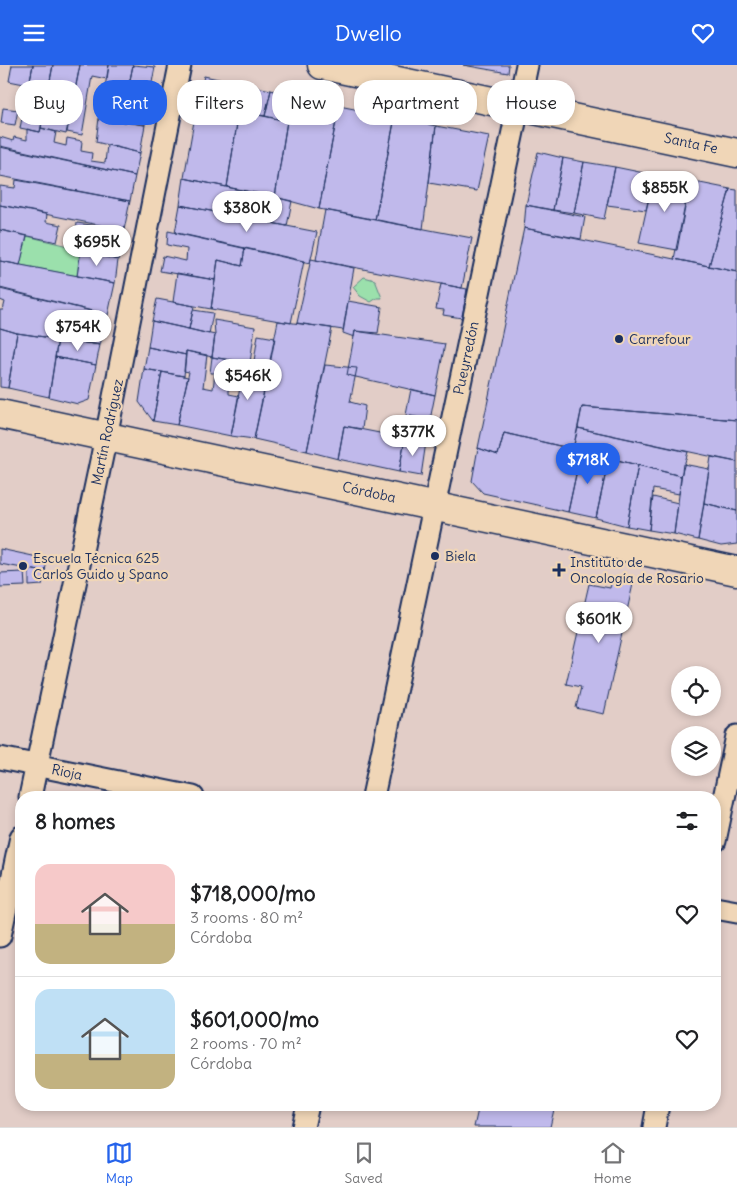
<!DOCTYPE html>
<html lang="en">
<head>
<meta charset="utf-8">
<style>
	body { margin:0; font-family:Delius,sans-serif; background:#f6f6f6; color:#202124; height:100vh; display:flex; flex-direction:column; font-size:19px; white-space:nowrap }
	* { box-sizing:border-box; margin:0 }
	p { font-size:16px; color:#757577 }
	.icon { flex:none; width:28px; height:28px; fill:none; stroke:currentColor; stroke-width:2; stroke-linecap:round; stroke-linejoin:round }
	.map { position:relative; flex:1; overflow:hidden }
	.sheet { position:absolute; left:15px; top:726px; width:706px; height:320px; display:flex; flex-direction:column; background:#fff; border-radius:20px; box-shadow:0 2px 8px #0003 }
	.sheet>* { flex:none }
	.hud { position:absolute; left:15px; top:15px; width:708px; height:45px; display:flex; gap:10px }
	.fabs { position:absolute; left:671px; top:601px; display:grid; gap:10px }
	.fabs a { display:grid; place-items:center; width:50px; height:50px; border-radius:50%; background:#fff; box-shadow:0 2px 8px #0003; font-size:25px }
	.price { position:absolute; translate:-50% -42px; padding:0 11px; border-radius:18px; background:#fff; color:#222; font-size:16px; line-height:32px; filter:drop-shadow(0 1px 2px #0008) }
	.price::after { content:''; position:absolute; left:50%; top:30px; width:15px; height:11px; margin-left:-8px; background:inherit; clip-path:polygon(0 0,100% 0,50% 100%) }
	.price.on { background:#2563eb; color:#fff }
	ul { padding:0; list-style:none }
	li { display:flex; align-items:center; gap:15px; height:125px; padding:0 20px }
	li+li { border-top:1px solid #e0e0e0 }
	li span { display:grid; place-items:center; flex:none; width:140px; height:100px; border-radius:15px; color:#555 }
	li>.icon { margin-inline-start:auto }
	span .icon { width:60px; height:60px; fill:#fffc; stroke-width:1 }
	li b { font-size:21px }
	h2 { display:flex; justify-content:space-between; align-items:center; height:60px; padding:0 20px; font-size:21px }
	.chip { padding:0 18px; border-radius:20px; background:#fff; box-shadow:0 2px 8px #0003; font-size:18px; line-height:45px }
	.chip.on { background:#2563eb; color:#fff }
	header { display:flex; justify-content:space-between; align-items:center; height:65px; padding:0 20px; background:#2563eb; color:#fff; font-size:22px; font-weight:600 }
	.tab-bar { display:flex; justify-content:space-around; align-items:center; height:70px; border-top:1px solid #e0e0e0; background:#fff; font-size:14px; color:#757577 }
	.tab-bar a { display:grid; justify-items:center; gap:2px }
	.tab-bar .on { color:#2563eb }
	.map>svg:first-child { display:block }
</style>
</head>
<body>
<header><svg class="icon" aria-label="menu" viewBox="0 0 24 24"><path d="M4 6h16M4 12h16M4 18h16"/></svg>Dwello<svg class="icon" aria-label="heart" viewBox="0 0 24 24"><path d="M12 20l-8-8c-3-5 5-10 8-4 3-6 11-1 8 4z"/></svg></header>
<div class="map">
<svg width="737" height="1062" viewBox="0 0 737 1062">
	<rect width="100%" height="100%" fill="#e2cdc7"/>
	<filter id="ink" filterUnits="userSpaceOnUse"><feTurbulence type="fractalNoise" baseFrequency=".02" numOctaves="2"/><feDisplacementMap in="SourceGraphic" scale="10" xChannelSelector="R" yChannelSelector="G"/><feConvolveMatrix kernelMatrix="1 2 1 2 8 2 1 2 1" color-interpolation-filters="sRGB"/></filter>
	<g filter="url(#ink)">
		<path fill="#d8c7d2" d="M0,484L47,494L42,520L0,522Z"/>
		<path fill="#9be0ac" stroke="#5b8885" d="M27,171L80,184L77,211L20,200Z
			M364,212L375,215L382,233H377L371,237L360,231L353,222Z"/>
		<path fill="#c0b9eb" stroke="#1b2f5e" d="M12,0H33L29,20L9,16Z
			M33,0H53L40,67L20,63Z
			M53,0H80L66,69L41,63Z
			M80,0H109L107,14L92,11L82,70L67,67Z
			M109,0H133L127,30L104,27Z
			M133,0L155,2L149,33L127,30Z
			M463,0H509L508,8Z
			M204,11L271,25L265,51L197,39Z
			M271,25L295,32L287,56L265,51Z
			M104,27L149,33L145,60L99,53Z
			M295,32L339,41L319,144L275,132L287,56Z
			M197,39L239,46L227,122L184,113Z
			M339,41L395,52L375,155L319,144Z
			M3,43L18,45L15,60L1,58Z
			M239,46L287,56L275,132L227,122Z
			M395,52L436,61L423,164L375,155Z
			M99,53L145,60L140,88L96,77Z
			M436,61L489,71L477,126L429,118Z
			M41,63L56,67L54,78L66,81L67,73L82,76L81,86L92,88L91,96L105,98L107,80L140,88L135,111L0,81V72L13,76L14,72L27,75V64L40,67Z
			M0,82L135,111L130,136L0,111Z
			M538,87L563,93L553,145L526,140Z
			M563,93L584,97L574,148L553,145Z
			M584,97L615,102L604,154L574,148Z
			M615,102L654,110L646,145L607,140Z
			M654,110L690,116L677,185L639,178Z
			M184,113L292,136L287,161L180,140Z
			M16,115L130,136L124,165L0,140V121L15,123Z
			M690,116L730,124L709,201L674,194Z
			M730,124L737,125V207L709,201Z
			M0,140L47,149L46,157L61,160L57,177L0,165Z
			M180,140L317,167L310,198L175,168Z
			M526,140L585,152L581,174L524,163Z
			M325,145L472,173L462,223L316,195Z
			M77,158L124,165L118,195L74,183Z
			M524,163L737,207V355L582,342L573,384L504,368L498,390L478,383Z
			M0,165L27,171L20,200L0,196Z
			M168,166L245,183L242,201L218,195L215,215L160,206L163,191L186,196L187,184L167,180Z
			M245,183L304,196L291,258L211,244L218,195L242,201Z
			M81,186L118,195L115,218L77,211Z
			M311,194L354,203L343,265L297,258Z
			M0,196L115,218L108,250L0,223Z
			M177,208L215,215L211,244L173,237Z
			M441,219L467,224L462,253L443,250L444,245L436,244Z
			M0,224L108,250L100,280L17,268L0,263V245H3L5,237L0,235Z
			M157,234L194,241L189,264L152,256Z
			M348,236L382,242L378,268L355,266L354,272L343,268Z
			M193,245L213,248L209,269L189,264Z
			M214,255L255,262L250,298L212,292L215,270Z
			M152,256L215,270L212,292L186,286V290L148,282Z
			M278,256L332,263L307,386L254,374Z
			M0,263L17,268L8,323L0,322Z
			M355,266L445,279L435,330L347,310Z
			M17,268L58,274L49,332L8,323Z
			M258,270L275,273L270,299L254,296Z
			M58,274L100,280L96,300L55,292Z
			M148,282L186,290L184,311L144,304Z
			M186,286L207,290L203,322L213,324L215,308H210L212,292L235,296L234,314H229V329L239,331L231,371L177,360L189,307L184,306Z
			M55,292L96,300L89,335L78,339L49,332Z
			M238,296L260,300L257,316L266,318L254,374L231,371L241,317L236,315Z
			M325,300L357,303L350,337L365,341L362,364L344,361L338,394L307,386Z
			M144,304L162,307L153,356L139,337Z
			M162,307L188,312L177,360L153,356Z
			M411,324L435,330L430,355L406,350Z
			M582,342L737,355V397L578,363Z
			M344,361L405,373L399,407L338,394Z
			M578,363L688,387L681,411L573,384Z
			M504,368L581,386L568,447L483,428L472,416L478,383L498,390Z
			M405,373L426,377L421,411L399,407Z
			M581,386L609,393L596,453L568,447Z
			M711,392L737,397V446L704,438Z
			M609,393L638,400L627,461L596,453Z
			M683,399L709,404L698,475L674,469Z
			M638,400L681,411L679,429L653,424L649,465L627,461Z
			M653,432L678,438L674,469L649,465Z
			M704,438L737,446V479L721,481L698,475Z
			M0,484L47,494L45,507L0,499Z
			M29,504L45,507L42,520L29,521Z
			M24,507L25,521L0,522V508Z
			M612,514L633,519L604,649L576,643L581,622L566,619L589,519L610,523Z
			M479,1040H555L550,1062H474Z"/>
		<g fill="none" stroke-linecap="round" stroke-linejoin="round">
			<defs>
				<path id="minor" d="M0,693L193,732
					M30,732L106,372L180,0
					M373,732L527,0
					M715,776L737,671
					M715,843L737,847
					M0,871L21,772
					M303,1062L308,1040
					M654,1062L658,1040"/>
				<path id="secondary" d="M322,0L737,88
					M0,349L737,506"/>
			</defs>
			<use href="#minor" stroke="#1b2f5e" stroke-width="25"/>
			<use href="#secondary" stroke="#1b2f5e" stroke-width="31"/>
			<use href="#minor" stroke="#f0d6b7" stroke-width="21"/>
			<use href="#secondary" stroke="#f0d6b7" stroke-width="28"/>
		</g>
	</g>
	<g fill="#1b2f5e" stroke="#f0d6b7" stroke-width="2">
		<circle cx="619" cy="274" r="5"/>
		<circle cx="435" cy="491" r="5"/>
		<circle cx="23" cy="501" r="5"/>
		<path d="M556.5 497.5h5v5h5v5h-5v5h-5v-5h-5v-5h5z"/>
	</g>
	<g text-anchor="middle" stroke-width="4.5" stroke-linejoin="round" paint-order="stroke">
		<g font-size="14" fill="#1b2f5e" stroke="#f0d6b7">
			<text transform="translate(691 78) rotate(12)" y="5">Santa Fe</text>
			<text transform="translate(466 293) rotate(-78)" y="5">Pueyrredón</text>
			<text transform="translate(107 367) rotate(-78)" y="5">Martín Rodríguez</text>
			<text transform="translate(369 427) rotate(12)" y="5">Córdoba</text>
			<text transform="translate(67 707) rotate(12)" y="5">Rioja</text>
		</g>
		<g font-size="14" fill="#1b2f5e" stroke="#f0d6b7" text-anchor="start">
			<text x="629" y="279">Carrefour</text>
			<text x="445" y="496">Biela</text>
			<text x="33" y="498">Escuela Técnica 625<tspan x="33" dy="16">Carlos Guido y Spano</tspan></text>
			<text x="570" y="502">Instituto de<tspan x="570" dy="16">Oncología de Rosario</tspan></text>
		</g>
	</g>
</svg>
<div class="fabs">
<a><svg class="icon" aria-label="locate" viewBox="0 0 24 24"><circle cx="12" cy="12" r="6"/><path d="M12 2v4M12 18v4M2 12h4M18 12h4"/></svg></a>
<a><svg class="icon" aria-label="layers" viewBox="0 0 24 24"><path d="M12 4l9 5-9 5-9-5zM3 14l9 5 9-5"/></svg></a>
</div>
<b class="price" style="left:665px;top:148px">$855K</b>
<b class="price" style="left:247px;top:168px">$380K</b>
<b class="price" style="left:97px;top:202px">$695K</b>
<b class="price" style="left:78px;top:287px">$754K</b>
<b class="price" style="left:248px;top:336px">$546K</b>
<b class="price" style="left:413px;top:392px">$377K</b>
<b class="price on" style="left:588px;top:420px">$718K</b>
<b class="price" style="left:599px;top:579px">$601K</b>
<div class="hud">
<a class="chip">Buy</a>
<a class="chip on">Rent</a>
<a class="chip">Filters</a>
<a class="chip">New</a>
<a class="chip">Apartment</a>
<a class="chip">House</a>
</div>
<section class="sheet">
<h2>8 homes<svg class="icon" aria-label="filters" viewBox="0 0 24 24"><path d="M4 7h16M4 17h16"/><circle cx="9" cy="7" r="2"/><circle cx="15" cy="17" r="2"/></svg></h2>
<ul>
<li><span style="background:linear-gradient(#f6c9c9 60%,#c2b280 0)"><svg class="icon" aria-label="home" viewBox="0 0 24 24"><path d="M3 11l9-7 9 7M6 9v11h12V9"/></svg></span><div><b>$718,000/mo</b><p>3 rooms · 80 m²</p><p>Córdoba</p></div><svg class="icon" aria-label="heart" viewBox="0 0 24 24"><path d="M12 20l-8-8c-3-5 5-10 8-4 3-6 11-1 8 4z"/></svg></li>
<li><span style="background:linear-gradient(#bfe0f5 65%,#c2b280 0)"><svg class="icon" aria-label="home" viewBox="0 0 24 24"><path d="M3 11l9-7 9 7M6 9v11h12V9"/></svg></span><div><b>$601,000/mo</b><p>2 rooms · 70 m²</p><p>Córdoba</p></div><svg class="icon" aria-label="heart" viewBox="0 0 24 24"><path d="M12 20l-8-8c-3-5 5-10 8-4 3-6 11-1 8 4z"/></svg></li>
</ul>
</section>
</div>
<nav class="tab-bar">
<a class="on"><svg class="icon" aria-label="map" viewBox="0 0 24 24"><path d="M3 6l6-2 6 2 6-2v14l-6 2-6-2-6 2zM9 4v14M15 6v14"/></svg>Map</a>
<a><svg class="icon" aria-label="saved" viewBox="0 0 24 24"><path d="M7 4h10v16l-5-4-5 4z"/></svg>Saved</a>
<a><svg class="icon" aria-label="home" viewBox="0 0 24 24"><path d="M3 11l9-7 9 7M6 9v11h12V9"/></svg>Home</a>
</nav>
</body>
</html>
